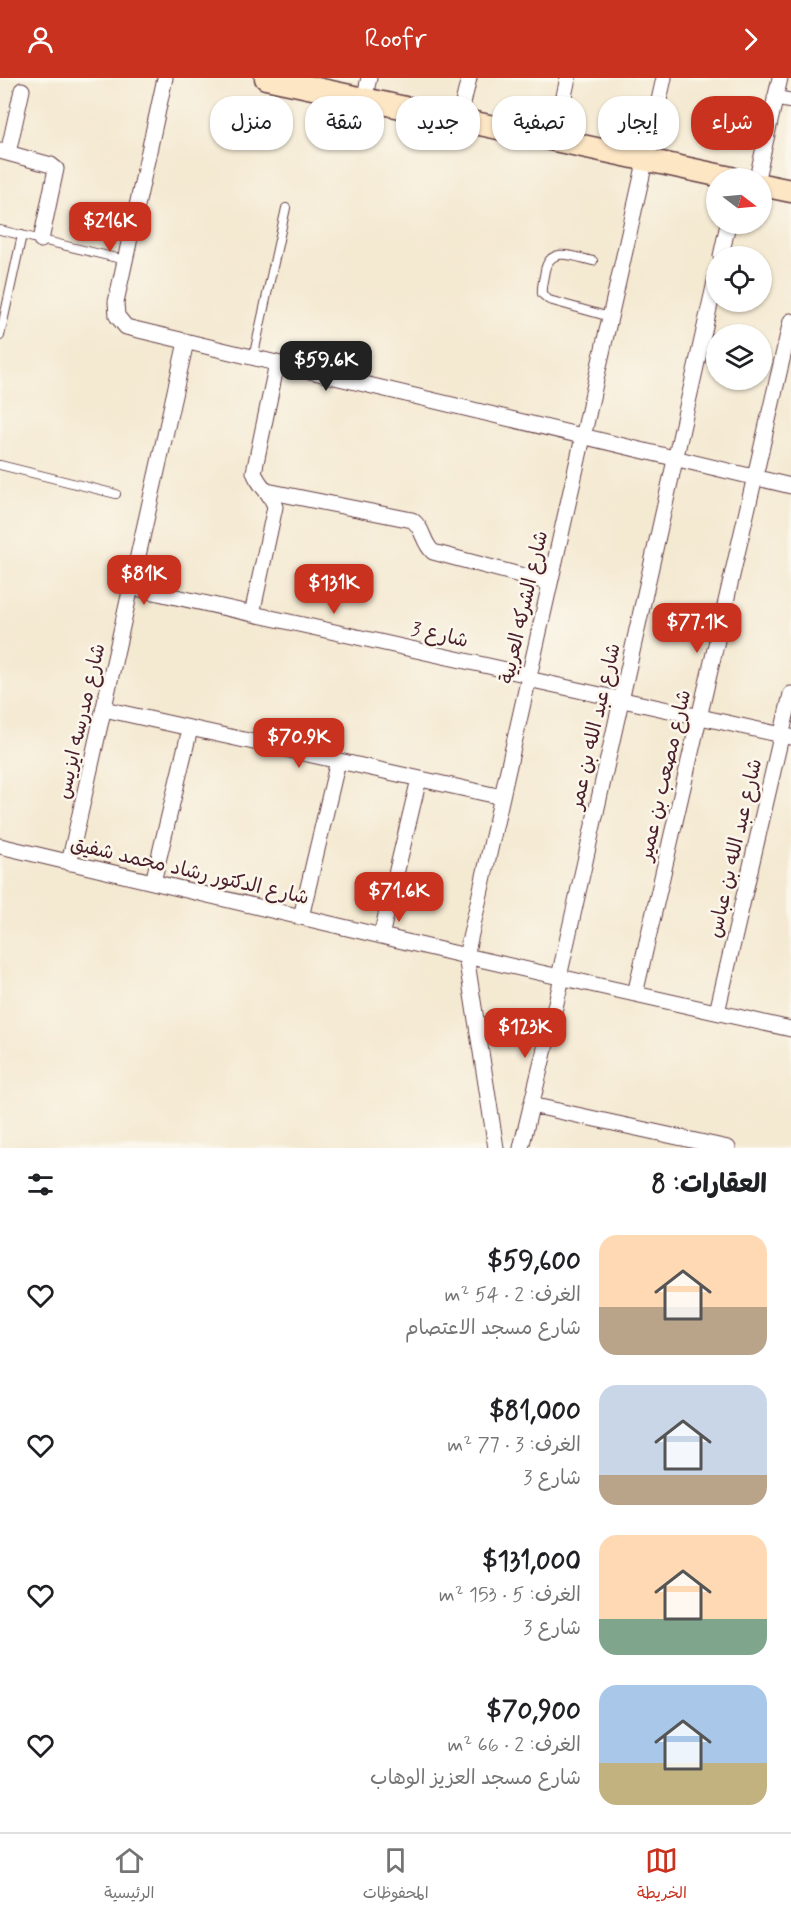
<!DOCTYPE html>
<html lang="ar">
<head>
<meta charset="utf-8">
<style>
	body { margin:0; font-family:Mynerve,"Playpen Sans Arabic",sans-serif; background:#f6f6f6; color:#202124; direction:rtl; height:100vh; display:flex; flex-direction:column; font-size:22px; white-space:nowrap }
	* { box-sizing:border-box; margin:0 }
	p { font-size:20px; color:#757577 }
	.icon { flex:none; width:33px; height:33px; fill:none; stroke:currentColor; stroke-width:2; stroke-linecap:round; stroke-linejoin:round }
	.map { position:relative; height:1070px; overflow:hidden; direction:ltr }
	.panel { display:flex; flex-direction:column; background:#fff; flex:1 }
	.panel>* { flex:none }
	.banner { position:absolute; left:18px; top:18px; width:756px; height:54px; direction:rtl; display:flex; gap:12px }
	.needle { width:39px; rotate:106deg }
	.fabs { position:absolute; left:706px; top:90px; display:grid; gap:12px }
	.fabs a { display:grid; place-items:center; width:66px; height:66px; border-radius:50%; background:#fff; box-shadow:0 2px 4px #0004; font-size:30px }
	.price { position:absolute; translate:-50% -51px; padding:0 14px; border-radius:12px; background:#c8321e; color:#fff; font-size:20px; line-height:39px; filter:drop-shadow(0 2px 3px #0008) }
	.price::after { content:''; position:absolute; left:50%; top:36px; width:18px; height:14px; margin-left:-9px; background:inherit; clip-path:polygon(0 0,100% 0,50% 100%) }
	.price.current { background:#222; color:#fff }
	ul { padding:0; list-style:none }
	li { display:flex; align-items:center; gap:18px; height:150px; padding:0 24px }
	li span { display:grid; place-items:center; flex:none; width:168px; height:120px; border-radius:18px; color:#555 }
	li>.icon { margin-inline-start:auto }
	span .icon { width:72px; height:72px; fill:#fffc; stroke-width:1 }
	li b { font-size:26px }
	h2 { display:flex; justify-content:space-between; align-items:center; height:72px; padding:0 24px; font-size:26px }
	.pill { padding:0 21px; border-radius:24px; background:#fff; box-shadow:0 2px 4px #0004; font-size:21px; line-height:54px }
	.pill.current { background:#c8321e; color:#fff }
	header { display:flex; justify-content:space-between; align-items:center; height:78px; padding:0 24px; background:#c8321e; color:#fff; font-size:27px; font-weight:600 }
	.tab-bar { display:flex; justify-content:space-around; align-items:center; height:84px; border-top:2px solid #e0e0e0; background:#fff; font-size:16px; color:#757577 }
	.tab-bar a { display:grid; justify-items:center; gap:3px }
	.tab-bar .current { color:#c8321e }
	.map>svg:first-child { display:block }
</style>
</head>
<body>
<header><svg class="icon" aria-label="forward" viewBox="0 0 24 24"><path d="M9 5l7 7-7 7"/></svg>Roofr<svg class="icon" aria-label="person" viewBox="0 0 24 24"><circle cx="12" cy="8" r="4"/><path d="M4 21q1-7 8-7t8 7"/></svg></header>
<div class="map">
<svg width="791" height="1070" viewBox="0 0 791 1070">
	<rect width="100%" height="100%" fill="#fbf7ec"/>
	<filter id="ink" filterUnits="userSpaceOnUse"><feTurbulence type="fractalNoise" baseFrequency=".0167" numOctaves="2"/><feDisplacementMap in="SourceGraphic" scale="12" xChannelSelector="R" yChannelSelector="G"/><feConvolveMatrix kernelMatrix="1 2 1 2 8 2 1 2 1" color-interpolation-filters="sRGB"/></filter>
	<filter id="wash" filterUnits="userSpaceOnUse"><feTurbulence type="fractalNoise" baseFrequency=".008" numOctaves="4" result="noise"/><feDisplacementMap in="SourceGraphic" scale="24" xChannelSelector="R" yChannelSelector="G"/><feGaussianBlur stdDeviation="1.35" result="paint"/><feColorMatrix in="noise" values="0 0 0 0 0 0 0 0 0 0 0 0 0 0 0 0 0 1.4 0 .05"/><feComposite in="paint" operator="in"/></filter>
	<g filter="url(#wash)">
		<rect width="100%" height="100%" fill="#f4e9d1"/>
	</g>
	<g filter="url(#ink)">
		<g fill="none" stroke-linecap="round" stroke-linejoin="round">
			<defs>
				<path id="lane" d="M0,152L125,182
					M593,183C575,179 551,167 545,192C544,200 541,208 542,216L549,222L610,239
					M0,258L22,157
					M253,280L286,130
					M0,387L116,416"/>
				<path id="street" d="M165,0L116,224L117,238L126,249L791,408
					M775,20L791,23
					M364,22L369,0
					M459,42L469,0
					M554,63L568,0
					M0,73L51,87L56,91L41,162
					M8,75L22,12
					M757,100L780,0
					M721,178L728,146
					M267,413L412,442C424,450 422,464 433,474L550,505
					M131,509L529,597
					M252,536L275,429C271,414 259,409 254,394L277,285
					M528,601L791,659
					M104,631L502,719
					M0,768L466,878L791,951
					M69,785L186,264
					M153,804L190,651
					M301,839L338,683
					M381,858L419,701
					M559,899L717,195
					M635,916L791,243
					M717,934L791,616
					M531,1027L728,1070
					M496,1070L466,878L664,0
					M521,1070L562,900"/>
				<path id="secondary" d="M266,0L731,100
					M762,107L791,113"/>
			</defs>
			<use href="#lane" stroke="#643d44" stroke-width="10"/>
			<use href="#street" stroke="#643d44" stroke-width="17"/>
			<use href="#secondary" stroke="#643d44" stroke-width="25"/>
			<use href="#lane" stroke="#fff" stroke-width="8"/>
			<use href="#street" stroke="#fff" stroke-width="15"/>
			<use href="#secondary" stroke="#fce6c4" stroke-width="22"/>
		</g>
	</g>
	<g text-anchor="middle" stroke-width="5" stroke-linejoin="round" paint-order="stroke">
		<g font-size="20" fill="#4a1f2b" stroke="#fbf7ec">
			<text transform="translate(523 529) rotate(-77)" y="7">شارع الشركه العربية</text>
			<text transform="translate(440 556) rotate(13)" y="7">شارع 3</text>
			<text transform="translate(80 643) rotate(-77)" y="7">شارع مدرسه ايزيس</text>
			<text transform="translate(594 648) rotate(-77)" y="7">شارع عبد الله بن عمر</text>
			<text transform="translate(664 697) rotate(-77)" y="7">شارع مصعب بن عمير</text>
			<text transform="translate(734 770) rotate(-77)" y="7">شارع عبد الله بن عباس</text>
			<text transform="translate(190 792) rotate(13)" y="7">شارع الدكتور رشاد محمد شفيق</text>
		</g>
	</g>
</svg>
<div class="fabs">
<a><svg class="needle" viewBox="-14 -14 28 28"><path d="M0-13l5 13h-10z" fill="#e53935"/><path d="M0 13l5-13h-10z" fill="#757577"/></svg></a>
<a><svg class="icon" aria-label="locate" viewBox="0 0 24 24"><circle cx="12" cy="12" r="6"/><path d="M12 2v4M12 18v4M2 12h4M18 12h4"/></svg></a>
<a><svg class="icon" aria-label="layers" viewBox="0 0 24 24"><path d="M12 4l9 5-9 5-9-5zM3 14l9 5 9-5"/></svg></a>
</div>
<b class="price" style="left:110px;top:175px">$216K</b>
<b class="price current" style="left:326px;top:314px">$59.6K</b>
<b class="price" style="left:144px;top:528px">$81K</b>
<b class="price" style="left:334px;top:537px">$131K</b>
<b class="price" style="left:697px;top:576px">$77.1K</b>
<b class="price" style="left:299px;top:691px">$70.9K</b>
<b class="price" style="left:399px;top:845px">$71.6K</b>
<b class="price" style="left:525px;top:981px">$123K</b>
<div class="banner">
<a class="pill current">شراء</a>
<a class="pill">إيجار</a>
<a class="pill">تصفية</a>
<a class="pill">جديد</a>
<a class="pill">شقة</a>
<a class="pill">منزل</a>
</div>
</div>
<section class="panel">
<h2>العقارات: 8<svg class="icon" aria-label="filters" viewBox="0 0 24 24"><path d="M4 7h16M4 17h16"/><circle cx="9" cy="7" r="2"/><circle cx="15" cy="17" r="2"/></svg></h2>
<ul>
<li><span style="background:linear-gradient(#ffd9b3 60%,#b9a48a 0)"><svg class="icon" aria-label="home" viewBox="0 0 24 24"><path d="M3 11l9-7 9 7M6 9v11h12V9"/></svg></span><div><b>$59,600</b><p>الغرف: 2 · 54 m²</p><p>شارع مسجد الاعتصام</p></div><svg class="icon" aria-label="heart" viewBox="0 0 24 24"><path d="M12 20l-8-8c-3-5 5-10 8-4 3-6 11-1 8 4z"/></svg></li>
<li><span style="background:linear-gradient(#c9d6e8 75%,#b9a48a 0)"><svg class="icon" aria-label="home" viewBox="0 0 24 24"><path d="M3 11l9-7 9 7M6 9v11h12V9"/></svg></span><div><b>$81,000</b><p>الغرف: 3 · 77 m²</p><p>شارع 3</p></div><svg class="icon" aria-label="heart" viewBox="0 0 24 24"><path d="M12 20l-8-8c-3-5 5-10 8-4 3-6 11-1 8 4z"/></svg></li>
<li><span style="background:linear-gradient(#ffd9b3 70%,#7fa58c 0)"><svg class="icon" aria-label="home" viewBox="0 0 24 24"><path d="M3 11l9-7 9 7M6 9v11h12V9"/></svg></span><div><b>$131,000</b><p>الغرف: 5 · 153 m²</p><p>شارع 3</p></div><svg class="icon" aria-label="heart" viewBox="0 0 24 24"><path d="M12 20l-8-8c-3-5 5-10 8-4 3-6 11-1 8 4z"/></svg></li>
<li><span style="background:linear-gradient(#a9c7e8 65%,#c2b280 0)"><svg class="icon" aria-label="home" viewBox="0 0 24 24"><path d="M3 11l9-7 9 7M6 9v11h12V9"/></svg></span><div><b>$70,900</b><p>الغرف: 2 · 66 m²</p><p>شارع مسجد العزيز الوهاب</p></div><svg class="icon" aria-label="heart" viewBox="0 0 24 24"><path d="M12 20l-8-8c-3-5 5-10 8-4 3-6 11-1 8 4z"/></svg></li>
</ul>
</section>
<nav class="tab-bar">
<a class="current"><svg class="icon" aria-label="map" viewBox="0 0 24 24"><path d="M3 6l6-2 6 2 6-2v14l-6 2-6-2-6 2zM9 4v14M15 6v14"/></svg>الخريطة</a>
<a><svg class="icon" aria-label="saved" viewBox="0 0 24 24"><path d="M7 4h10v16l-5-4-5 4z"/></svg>المحفوظات</a>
<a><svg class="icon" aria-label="home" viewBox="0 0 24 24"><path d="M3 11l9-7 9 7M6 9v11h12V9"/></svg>الرئيسية</a>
</nav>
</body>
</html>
